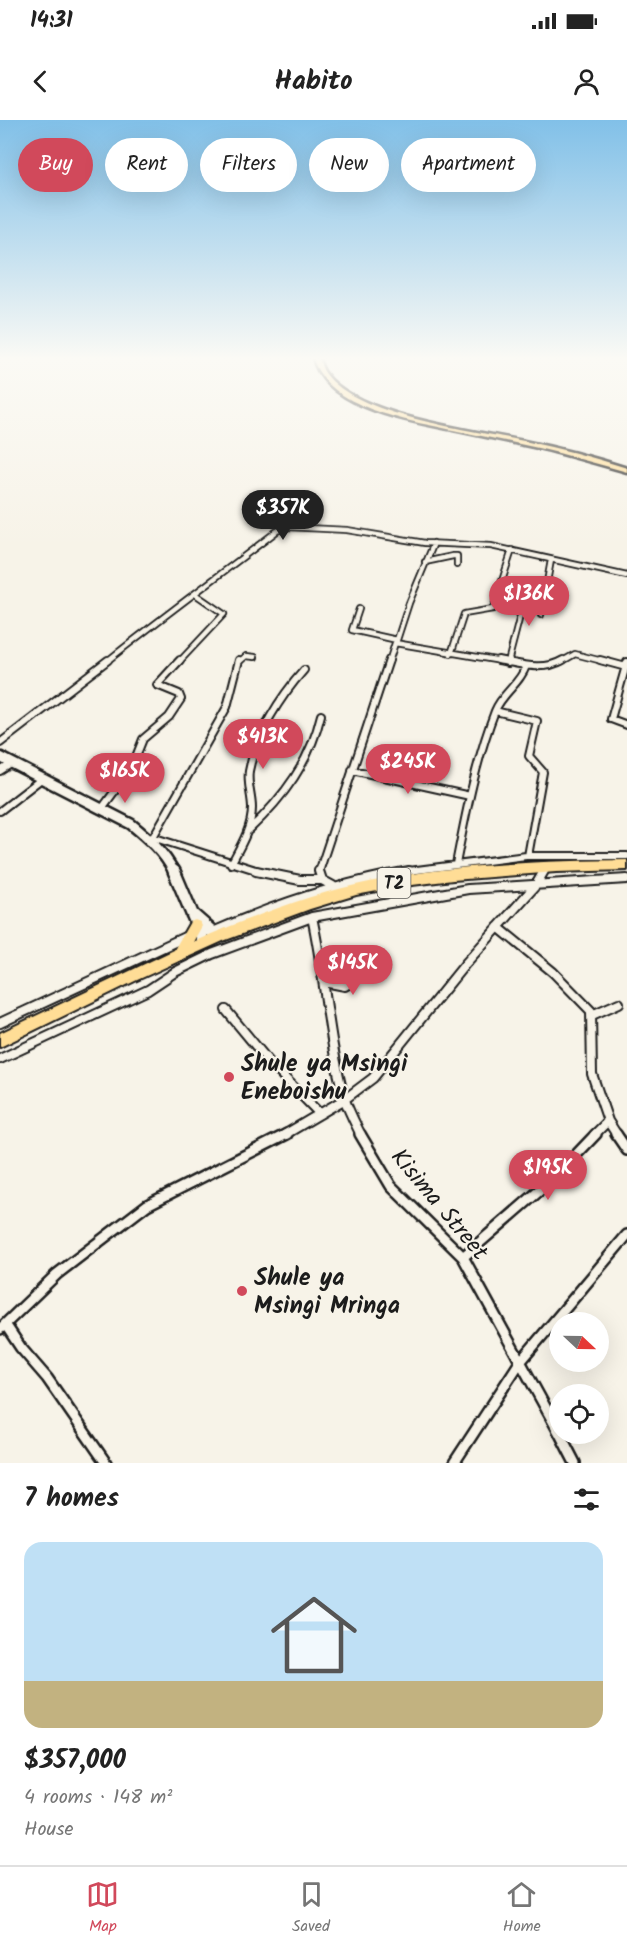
<!DOCTYPE html>
<html lang="en">
<head>
<meta charset="utf-8">
<style>
	body { margin:0; font-family:Kalam,sans-serif; background:#f6f6f6; color:#222; height:100vh; display:flex; flex-direction:column; font-size:22px; white-space:nowrap }
	* { box-sizing:border-box; margin:0 }
	p { font-size:20px; color:#767676 }
	.icon { flex:none; width:33px; height:33px; fill:none; stroke:currentColor; stroke-width:2; stroke-linecap:round; stroke-linejoin:round }
	.map { position:relative; height:1343px; overflow:hidden }
	.sheet { display:flex; flex-direction:column; background:#fff; flex:1 }
	.sheet>* { flex:none }
	.banner { position:absolute; left:18px; top:18px; width:591px; height:54px; display:flex; gap:12px }
	.needle { width:39px; rotate:112deg }
	.controls { position:absolute; left:549px; top:1192px; display:grid; gap:12px }
	.controls a { display:grid; place-items:center; width:60px; height:60px; border-radius:50%; background:#fff; box-shadow:0 6px 24px #0002; font-size:30px }
	.price { position:absolute; translate:-50% -51px; padding:0 14px; border-radius:21px; background:#d1495b; color:#fff; font-size:20px; line-height:39px; filter:drop-shadow(0 2px 3px #0008) }
	.price::after { content:''; position:absolute; left:50%; top:36px; width:18px; height:14px; margin-left:-9px; background:inherit; clip-path:polygon(0 0,100% 0,50% 100%) }
	.price.current { background:#222; color:#fff }
	ul { padding:0; list-style:none }
	li { display:grid; align-content:center; gap:12px; height:318px; padding:0 24px }
	li+li { border-top:2px solid #e0e0e0 }
	li span { display:grid; place-items:center; height:186px; border-radius:18px; color:#555 }
	li>.icon { margin-inline-start:auto }
	span .icon { width:108px; height:108px; fill:#fffc; stroke-width:1 }
	li b { font-size:26px }
	h2 { display:flex; justify-content:space-between; align-items:center; height:72px; padding:0 24px; font-size:26px }
	.tag { padding:0 21px; border-radius:27px; background:#fff; box-shadow:0 6px 24px #0002; font-size:21px; line-height:54px }
	.tag.current { background:#d1495b; color:#fff }
	.status { display:flex; justify-content:space-between; align-items:center; height:42px; padding:0 30px; background:#fff; direction:ltr }
	.status svg { height:16px; fill:currentColor }
	header { display:flex; justify-content:space-between; align-items:center; height:78px; padding:0 24px; background:#fff; font-size:27px; font-weight:800 }
	.dock { display:flex; justify-content:space-around; align-items:center; height:84px; border-top:2px solid #e0e0e0; background:#fff; font-size:16px; color:#767676 }
	.dock a { display:grid; justify-items:center; gap:3px }
	.dock .current { color:#d1495b }
	.map>svg:first-child { display:block }
</style>
</head>
<body>
<div class="status"><b>14:31</b><svg viewBox="0 0 49 12"><path d="M0 12V9h3v3zM5 12V6h3v6zM10 12V3h3v9zM15 12V0h3v12zM26 1h20v11H26zM47 4h2v5h-2z"/></svg></div>
<header><svg class="icon" aria-label="back" viewBox="0 0 24 24"><path d="M15 5l-7 7 7 7"/></svg>Habito<svg class="icon" aria-label="person" viewBox="0 0 24 24"><circle cx="12" cy="8" r="4"/><path d="M4 21q1-7 8-7t8 7"/></svg></header>
<div class="map">
<svg width="627" height="1343" viewBox="0 0 627 1343">
	<rect width="100%" height="100%" fill="#f7f3e8"/>
	<filter id="ink" filterUnits="userSpaceOnUse"><feTurbulence type="fractalNoise" baseFrequency=".0167" numOctaves="2"/><feDisplacementMap in="SourceGraphic" scale="12" xChannelSelector="R" yChannelSelector="G"/><feConvolveMatrix kernelMatrix="1 2 1 2 8 2 1 2 1" color-interpolation-filters="sRGB"/></filter>
	<g filter="url(#ink)">
		<g fill="none" stroke-linecap="round" stroke-linejoin="round">
			<defs>
				<path id="street-far3" d="M425,442L453,436H457V445
					M359,489L352,510L397,520
					M541,495L551,440
					M396,523L409,483L434,423
					M451,534L464,494L493,489L512,430
					M106,542C162,497 220,455 277,411L287,407L347,410L425,423L491,426L627,456
					M179,542L224,494L195,474
					M239,542L246,536L255,537
					M389,542L395,523L507,542
					M508,542L528,465
					M561,542L575,534L606,542"/>
				<path id="street-far2" d="M498,540C520,544 543,552 563,540
					M600,540L626,547
					M627,542L611,599L627,605
					M508,543L509,540
					M495,591L537,601L529,636L543,652L528,736
					M0,623L108,540
					M352,650L470,676
					M0,651L11,644
					M103,687L131,649L143,619L169,597L181,579L179,574L157,565L180,540
					M0,691L40,660
					M249,710C284,677 310,642 321,595
					M152,717L262,752
					M153,717L227,587L239,540
					M231,744C240,727 252,708 252,688C252,676 247,664 249,651C256,615 280,577 304,550
					M456,744C466,693 476,640 495,591C502,573 520,564 526,546
					M319,752L389,540
					M401,752L526,736H627
					M543,752L546,748"/>
				<path id="street-far1" d="M256,751L300,760H322
					M319,751L322,760L333,766
					M312,797C325,856 328,918 344,977C348,990 355,1003 361,1015
					M498,807L553,852L591,891L592,954L608,1001L617,1015
					M213,812C276,784 341,763 409,751
					M325,862L345,866L373,847
					M226,890L270,943L320,994
					M592,895L619,883
					M0,903L185,817
					M0,939L148,870L175,852L212,834L312,797L468,769L627,759
					M284,1015L345,979L373,958L466,843L536,765L544,751
					M594,1015L608,1001"/>
				<path id="street" d="M360,1014L391,1066L463,1137L560,1314
					M616,1014L627,1030
					M463,1137L554,1058L596,1014
					M5,1204L21,1228L47,1258L106,1343
					M0,1209L57,1154L147,1085L287,1014
					M560,1314L575,1343
					M454,1343L520,1242L627,1115"/>
				<path id="secondary-far1" d="M0,637L131,704C148,718 164,732 174,752"/>
				<path id="secondary" d="M174,751L204,822
					M192,794L217,816"/>
				<path id="primary" d="M313,238H319C321,244 322,249 326,254C358,297 474,310 524,321C559,328 593,337 627,348V352C597,344 568,335 538,328C510,322 482,316 453,310C410,301 326,288 313,238Z"/>
				<path id="highway" d="M627,740V750L556,752L453,760L404,766L356,775L310,789L223,821L135,861L0,927V913L174,830L190,802L195,800L200,802L202,806L193,822C251,797 312,773 374,761C453,744 546,741 627,740Z"/>
			</defs>
			<use href="#street-far3" stroke="#1c1c1c" stroke-width="8"/>
			<use href="#street-far2" stroke="#1c1c1c" stroke-width="10"/>
			<use href="#street-far1" stroke="#1c1c1c" stroke-width="12"/>
			<use href="#street" stroke="#1c1c1c" stroke-width="14"/>
			<use href="#secondary-far1" stroke="#1c1c1c" stroke-width="14"/>
			<use href="#secondary" stroke="#1c1c1c" stroke-width="16"/>
			<use href="#primary" stroke="#1c1c1c" stroke-width="5"/>
			<use href="#highway" stroke="#1c1c1c" stroke-width="4"/>
			<use href="#street-far3" stroke="#f7f3e8" stroke-width="4.5"/>
			<use href="#street-far2" stroke="#f7f3e8" stroke-width="6"/>
			<use href="#street-far1" stroke="#f7f3e8" stroke-width="8"/>
			<use href="#street" stroke="#f7f3e8" stroke-width="9"/>
			<use href="#secondary-far1" stroke="#f7f3e8" stroke-width="9"/>
			<use href="#secondary" stroke="#f7f3e8" stroke-width="11"/>
			<use href="#primary" fill="#ffdd96" fill-rule="evenodd"/>
			<use href="#highway" fill="#ffdd96" fill-rule="evenodd"/>
		</g>
	</g>
	<linearGradient id="sky" x2="0" y2="1"><stop stop-color="#81c0e8"/><stop offset="0.56" stop-color="#fbfaf5"/><stop offset="1" stop-color="#fbfaf5" stop-opacity="0"/></linearGradient>
	<rect width="627" height="426" fill="url(#sky)"/>
	<g fill="#d1495b" stroke="#f7f3e8" stroke-width="2">
		<circle cx="229" cy="957" r="6"/>
		<circle cx="242" cy="1171" r="6"/>
	</g>
	<g text-anchor="middle" stroke-width="4.5" stroke-linejoin="round" paint-order="stroke">
		<rect fill="#f7f3e8" stroke="#5e5c59" stroke-width="1.5" x="377.5" y="748" width="33" height="30" rx="4.5"/>
		<g font-size="18" font-weight="bold" fill="#1c1c1c">
			<text x="394" y="769">T2</text>
		</g>
		<g font-size="24" font-weight="bold" fill="#1c1c1c" stroke="#f7f3e8" text-anchor="start">
			<text x="241" y="951">Shule ya Msingi<tspan x="241" dy="28">Eneboishu</tspan></text>
			<text x="254" y="1165">Shule ya<tspan x="254" dy="28">Msingi Mringa</tspan></text>
		</g>
		<g font-size="24" fill="#1c1c1c" stroke="#f7f3e8">
			<text transform="translate(440 1084) rotate(50)" y="8">Kisima Street</text>
		</g>
	</g>
</svg>
<div class="controls">
<a><svg class="needle" viewBox="-14 -14 28 28"><path d="M0-13l5 13h-10z" fill="#e53935"/><path d="M0 13l5-13h-10z" fill="#767676"/></svg></a>
<a><svg class="icon" aria-label="locate" viewBox="0 0 24 24"><circle cx="12" cy="12" r="6"/><path d="M12 2v4M12 18v4M2 12h4M18 12h4"/></svg></a>
</div>
<b class="price current" style="left:283px;top:421px">$357K</b>
<b class="price" style="left:529px;top:507px">$136K</b>
<b class="price" style="left:263px;top:650px">$413K</b>
<b class="price" style="left:408px;top:675px">$245K</b>
<b class="price" style="left:125px;top:684px">$165K</b>
<b class="price" style="left:353px;top:876px">$145K</b>
<b class="price" style="left:548px;top:1081px">$195K</b>
<div class="banner">
<a class="tag current">Buy</a>
<a class="tag">Rent</a>
<a class="tag">Filters</a>
<a class="tag">New</a>
<a class="tag">Apartment</a>
</div>
</div>
<section class="sheet">
<h2>7 homes<svg class="icon" aria-label="filters" viewBox="0 0 24 24"><path d="M4 7h16M4 17h16"/><circle cx="9" cy="7" r="2"/><circle cx="15" cy="17" r="2"/></svg></h2>
<ul>
<li><span style="background:linear-gradient(#bfe0f5 75%,#c2b280 0)"><svg class="icon" aria-label="home" viewBox="0 0 24 24"><path d="M3 11l9-7 9 7M6 9v11h12V9"/></svg></span><div><b>$357,000</b><p>4 rooms · 148 m²</p><p>House</p></div></li>
</ul>
</section>
<nav class="dock">
<a class="current"><svg class="icon" aria-label="map" viewBox="0 0 24 24"><path d="M3 6l6-2 6 2 6-2v14l-6 2-6-2-6 2zM9 4v14M15 6v14"/></svg>Map</a>
<a><svg class="icon" aria-label="saved" viewBox="0 0 24 24"><path d="M7 4h10v16l-5-4-5 4z"/></svg>Saved</a>
<a><svg class="icon" aria-label="home" viewBox="0 0 24 24"><path d="M3 11l9-7 9 7M6 9v11h12V9"/></svg>Home</a>
</nav>
</body>
</html>
